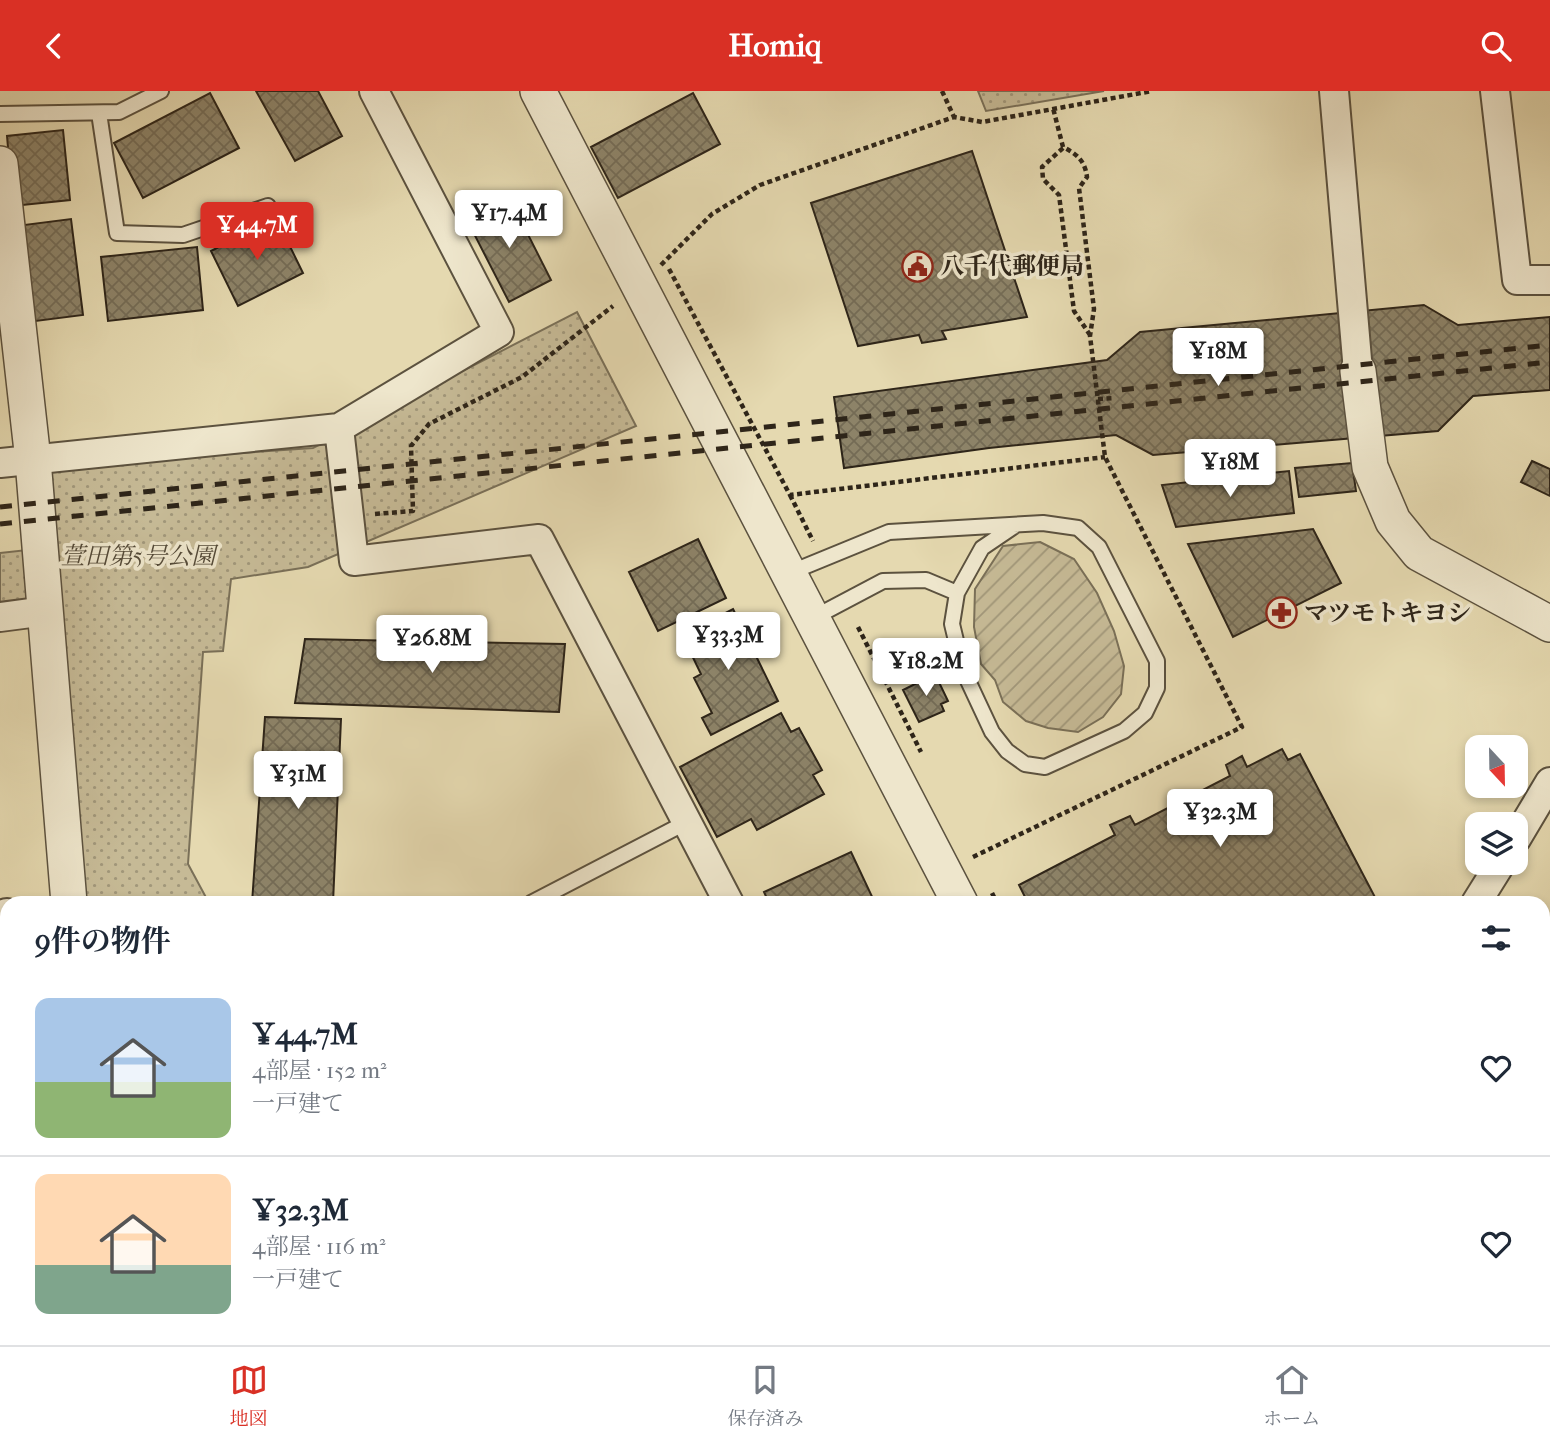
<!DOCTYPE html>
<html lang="ja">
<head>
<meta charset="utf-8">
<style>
	body { margin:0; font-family:"IM FELL French Canon","Noto Serif JP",serif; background:#f2f2f3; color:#1f2937; height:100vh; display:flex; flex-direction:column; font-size:26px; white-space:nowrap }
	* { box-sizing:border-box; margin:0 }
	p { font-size:23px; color:#747a83 }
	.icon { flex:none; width:38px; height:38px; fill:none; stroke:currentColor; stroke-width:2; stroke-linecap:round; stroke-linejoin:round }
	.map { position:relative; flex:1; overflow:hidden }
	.panel { position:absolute; left:0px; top:805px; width:1550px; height:450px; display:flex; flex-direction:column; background:#fff; border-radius:21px 21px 0 0; box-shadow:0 4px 10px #0003 }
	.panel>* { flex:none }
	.needle { width:46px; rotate:158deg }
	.buttons { position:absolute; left:1465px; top:644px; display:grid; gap:14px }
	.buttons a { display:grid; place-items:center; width:63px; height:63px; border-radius:14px; background:#fff; box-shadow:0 4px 10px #0003; font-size:35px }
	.price { position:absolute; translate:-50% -60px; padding:0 16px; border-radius:7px; background:#fff; color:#222; font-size:23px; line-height:46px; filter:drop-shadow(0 2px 4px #0008) }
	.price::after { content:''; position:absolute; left:50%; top:42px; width:21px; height:16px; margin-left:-10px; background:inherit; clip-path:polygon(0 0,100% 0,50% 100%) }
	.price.active { background:#d93025; color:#fff }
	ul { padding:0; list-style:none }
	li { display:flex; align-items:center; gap:21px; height:175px; padding:0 35px }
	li+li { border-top:2px solid #e0e1e3 }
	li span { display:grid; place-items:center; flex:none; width:196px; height:140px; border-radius:14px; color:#555 }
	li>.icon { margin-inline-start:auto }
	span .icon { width:84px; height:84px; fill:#fffc; stroke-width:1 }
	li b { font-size:30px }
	h2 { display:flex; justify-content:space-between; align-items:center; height:84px; padding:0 35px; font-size:30px }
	header { display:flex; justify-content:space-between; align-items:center; height:91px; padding:0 35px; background:#d93025; color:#fff; font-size:32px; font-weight:800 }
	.tabs { display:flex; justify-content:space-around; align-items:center; height:98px; border-top:2px solid #e0e1e3; background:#fff; font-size:19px; color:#747a83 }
	.tabs a { display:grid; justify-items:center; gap:4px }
	.tabs .active { color:#d93025 }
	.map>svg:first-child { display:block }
</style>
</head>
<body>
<header><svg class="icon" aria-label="back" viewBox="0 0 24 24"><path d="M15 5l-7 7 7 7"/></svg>Homiq<svg class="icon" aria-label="search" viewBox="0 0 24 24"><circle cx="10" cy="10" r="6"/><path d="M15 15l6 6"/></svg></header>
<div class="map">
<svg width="1550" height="1254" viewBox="0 0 1550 1254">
	<defs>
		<pattern id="grass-dots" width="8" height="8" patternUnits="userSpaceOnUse" patternTransform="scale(1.75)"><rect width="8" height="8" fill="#c6ba96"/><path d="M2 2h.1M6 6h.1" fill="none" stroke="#a1977a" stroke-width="1.8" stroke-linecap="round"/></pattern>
		<pattern id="garden-furrows" width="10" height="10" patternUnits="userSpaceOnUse" patternTransform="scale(1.75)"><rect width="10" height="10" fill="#c6ba96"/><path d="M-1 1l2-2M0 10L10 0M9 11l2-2" fill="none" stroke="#a1977a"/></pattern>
		<pattern id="building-cross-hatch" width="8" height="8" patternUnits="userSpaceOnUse" patternTransform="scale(1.75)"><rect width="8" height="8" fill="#8d8368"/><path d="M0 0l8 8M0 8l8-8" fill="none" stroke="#746b55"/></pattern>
	</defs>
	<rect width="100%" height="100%" fill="#e5d9b0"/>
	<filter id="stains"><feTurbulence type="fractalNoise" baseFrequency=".00286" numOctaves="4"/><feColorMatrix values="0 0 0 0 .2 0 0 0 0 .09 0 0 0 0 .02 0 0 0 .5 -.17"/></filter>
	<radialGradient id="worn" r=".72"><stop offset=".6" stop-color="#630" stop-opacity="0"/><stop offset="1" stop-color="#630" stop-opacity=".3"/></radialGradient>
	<path fill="url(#grass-dots)" stroke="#7a7058" stroke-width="2" d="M978,0H1104L986,20Z
		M577,221L636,335L308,476L231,488L223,560L203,561L188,773L209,812H80L41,376L313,357Z
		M36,458L40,515L0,521V462Z
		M130,1248H395L390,1254H130Z"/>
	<path fill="url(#garden-furrows)" stroke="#7a7058" stroke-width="2" d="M1040,451L1074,468L1097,502L1114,540L1124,575L1121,603L1103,626L1078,641L1048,637L1026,630L1003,611L995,589L981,573L974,536L975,498L1003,455Z"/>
	<path fill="url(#building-cross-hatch)" stroke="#2e2519" stroke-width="2" d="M256,0H318L342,45L295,70Z
		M210,2L239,57L143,107L114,52Z
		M693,2L720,53L618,107L591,56Z
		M63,39L70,109L13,115L7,45Z
		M972,60L1027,226L942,240L946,248L922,252L919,244L858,255L811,112Z
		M510,108L551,189L509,211L467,129Z
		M276,127L303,182L238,215L211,160Z
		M71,128L83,224L28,231L16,135Z
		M197,156L203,219L108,230L101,166Z
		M1424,214L1458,234L1550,226V299L1473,305L1438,340L1153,364L1116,344L989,357L844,377L834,306L1107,269L1140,241Z
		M1532,370L1550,378V405L1521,391Z
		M1352,372L1356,400L1299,406L1295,377Z
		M1289,380L1294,422L1176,436L1162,394Z
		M1313,438L1341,492L1233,546L1188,453Z
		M698,448L726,507L658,540L629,481Z
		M733,518L778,610L711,644L702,627L712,622L694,587L701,583L682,544Z
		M305,548L565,553L559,621L295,612Z
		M935,583L948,610L941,613L944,620L919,631L903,599Z
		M781,622L791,641L799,637L822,679L813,684L824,703L757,739L751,728L717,746L680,676Z
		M265,626L341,628L333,812H252Z
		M1282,658L1288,669L1300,663L1378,812H1028L1019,794L1115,744L1110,734L1130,725L1135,734L1230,685L1226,674L1242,665L1247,676Z
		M851,761L875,812H769L764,801Z
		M1550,988V1035L1544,1033V1004Z
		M418,1248H550L538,1254H405Z
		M1061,1248H1091L1094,1254H1049Z"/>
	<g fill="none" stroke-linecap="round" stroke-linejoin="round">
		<defs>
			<path id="service" d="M99,22L117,142L183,144L268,115
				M0,23L119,21L161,0
				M789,482L889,441L1043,432L1078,437L1099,456L1157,570V597L1145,622L1124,640L1045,676L1025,673L1007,660L992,641L963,579L952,533L957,502L926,489L883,490L813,527
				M957,502L982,457L1016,434
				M531,812L687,731
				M774,1248L795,1252L805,1248"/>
			<path id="minor" d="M1334,0L1358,280
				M1495,0L1517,189H1550
				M339,337L354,470L539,448L729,812
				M0,372L339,337L499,241L374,0
				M0,526L46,520
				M1516,748L1550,691
				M1476,812L1501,772
				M0,824L7,822
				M0,995H7
				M928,1248V1254
				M1430,1248L1433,1254
				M594,1254L595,1248"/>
			<path id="tertiary" d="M538,0L960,812
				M0,73L33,369L69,812
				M1358,280L1370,376L1393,430L1419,462L1550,533
				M113,1248L114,1254
				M1187,1248L1191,1254"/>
		</defs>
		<use href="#service" stroke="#5c523f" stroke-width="18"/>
		<use href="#minor" stroke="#5c523f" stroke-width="32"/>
		<use href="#tertiary" stroke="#5c523f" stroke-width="38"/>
		<path stroke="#2e2519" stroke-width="4.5" stroke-dasharray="5 3.5" stroke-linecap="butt" d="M942,0L954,26
			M1063,57L1042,76L1043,88L1059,104L1074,220L1090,244
			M661,174L712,123L760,94L954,26L982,31L1152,0
			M669,178L790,404L1105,366
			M1098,308L1115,307
			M790,404L813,450
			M375,423L413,420L411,355L429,333L522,286L613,215
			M858,536L921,661
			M973,766L1242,636L1105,366L1090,245L1094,218L1079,97L1087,86C1085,70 1077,63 1063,56L1053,17
			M992,802L997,812"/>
		<use href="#service" stroke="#eee6cc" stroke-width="14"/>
		<use href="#minor" stroke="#eee6cc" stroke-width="28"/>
		<use href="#tertiary" stroke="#eee6cc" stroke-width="35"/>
		<path stroke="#2e2519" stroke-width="5" stroke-dasharray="12 12" stroke-linecap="butt" d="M0,416L1550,254
			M0,433L1550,271"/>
	</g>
	<defs>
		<symbol id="civic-ring" viewBox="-11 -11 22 22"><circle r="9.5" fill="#eee6cc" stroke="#8f2418" stroke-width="1.5"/><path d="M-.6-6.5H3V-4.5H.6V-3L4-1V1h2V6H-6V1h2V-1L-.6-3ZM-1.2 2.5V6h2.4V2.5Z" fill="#8f2418"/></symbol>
		<symbol id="pharmacy-ring" viewBox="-11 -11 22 22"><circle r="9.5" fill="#eee6cc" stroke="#8f2418" stroke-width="1.5"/><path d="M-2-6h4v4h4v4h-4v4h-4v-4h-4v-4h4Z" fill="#8f2418"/></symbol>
	</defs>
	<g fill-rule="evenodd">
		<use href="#civic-ring" x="900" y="158" width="35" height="35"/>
		<use href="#pharmacy-ring" x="1264" y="504" width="35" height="35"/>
	</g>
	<g text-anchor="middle" stroke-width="7" stroke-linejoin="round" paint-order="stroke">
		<g font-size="24" font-weight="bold" fill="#2e2519" stroke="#eee6cc" text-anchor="start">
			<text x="940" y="183">八千代郵便局</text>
			<text x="1304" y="530">マツモトキヨシ</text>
		</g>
		<g font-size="24" font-style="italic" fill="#544a38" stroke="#eee6cc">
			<text x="138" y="473">萱田第5号公園</text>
		</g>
	</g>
	<rect width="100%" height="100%" filter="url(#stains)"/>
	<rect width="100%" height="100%" fill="url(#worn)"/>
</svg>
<div class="buttons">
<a><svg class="needle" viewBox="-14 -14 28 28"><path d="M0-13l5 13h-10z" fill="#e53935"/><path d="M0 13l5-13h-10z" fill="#747a83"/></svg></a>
<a><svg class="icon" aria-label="layers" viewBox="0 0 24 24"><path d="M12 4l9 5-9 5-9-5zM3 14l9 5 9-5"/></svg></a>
</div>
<b class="price" style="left:509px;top:159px">¥17.4M</b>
<b class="price active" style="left:257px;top:171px">¥44.7M</b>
<b class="price" style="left:1218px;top:297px">¥18M</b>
<b class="price" style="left:1230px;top:408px">¥18M</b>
<b class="price" style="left:728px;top:581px">¥33.3M</b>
<b class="price" style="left:432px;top:584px">¥26.8M</b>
<b class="price" style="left:926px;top:607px">¥18.2M</b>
<b class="price" style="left:298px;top:720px">¥31M</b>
<b class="price" style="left:1220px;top:758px">¥32.3M</b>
<section class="panel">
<h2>9件の物件<svg class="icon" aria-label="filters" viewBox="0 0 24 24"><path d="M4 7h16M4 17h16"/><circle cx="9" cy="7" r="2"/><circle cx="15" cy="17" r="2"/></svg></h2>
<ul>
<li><span style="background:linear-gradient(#a9c7e8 60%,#8fb573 0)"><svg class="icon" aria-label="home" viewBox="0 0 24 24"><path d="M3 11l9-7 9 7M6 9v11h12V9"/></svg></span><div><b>¥44.7M</b><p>4部屋 · 152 m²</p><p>一戸建て</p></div><svg class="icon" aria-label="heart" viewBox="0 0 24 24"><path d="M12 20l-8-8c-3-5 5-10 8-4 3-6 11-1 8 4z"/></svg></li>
<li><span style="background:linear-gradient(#ffd9b3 65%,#7fa58c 0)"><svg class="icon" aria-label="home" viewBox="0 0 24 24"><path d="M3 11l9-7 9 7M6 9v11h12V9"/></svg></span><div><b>¥32.3M</b><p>4部屋 · 116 m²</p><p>一戸建て</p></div><svg class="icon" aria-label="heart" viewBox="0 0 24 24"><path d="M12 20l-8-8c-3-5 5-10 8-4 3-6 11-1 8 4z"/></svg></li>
</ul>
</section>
</div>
<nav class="tabs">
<a class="active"><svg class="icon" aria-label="map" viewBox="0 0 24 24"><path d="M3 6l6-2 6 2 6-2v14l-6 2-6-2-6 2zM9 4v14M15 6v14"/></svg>地図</a>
<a><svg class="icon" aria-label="saved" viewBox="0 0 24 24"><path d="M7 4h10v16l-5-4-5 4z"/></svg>保存済み</a>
<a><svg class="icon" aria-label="home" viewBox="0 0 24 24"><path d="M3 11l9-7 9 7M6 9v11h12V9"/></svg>ホーム</a>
</nav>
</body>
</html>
